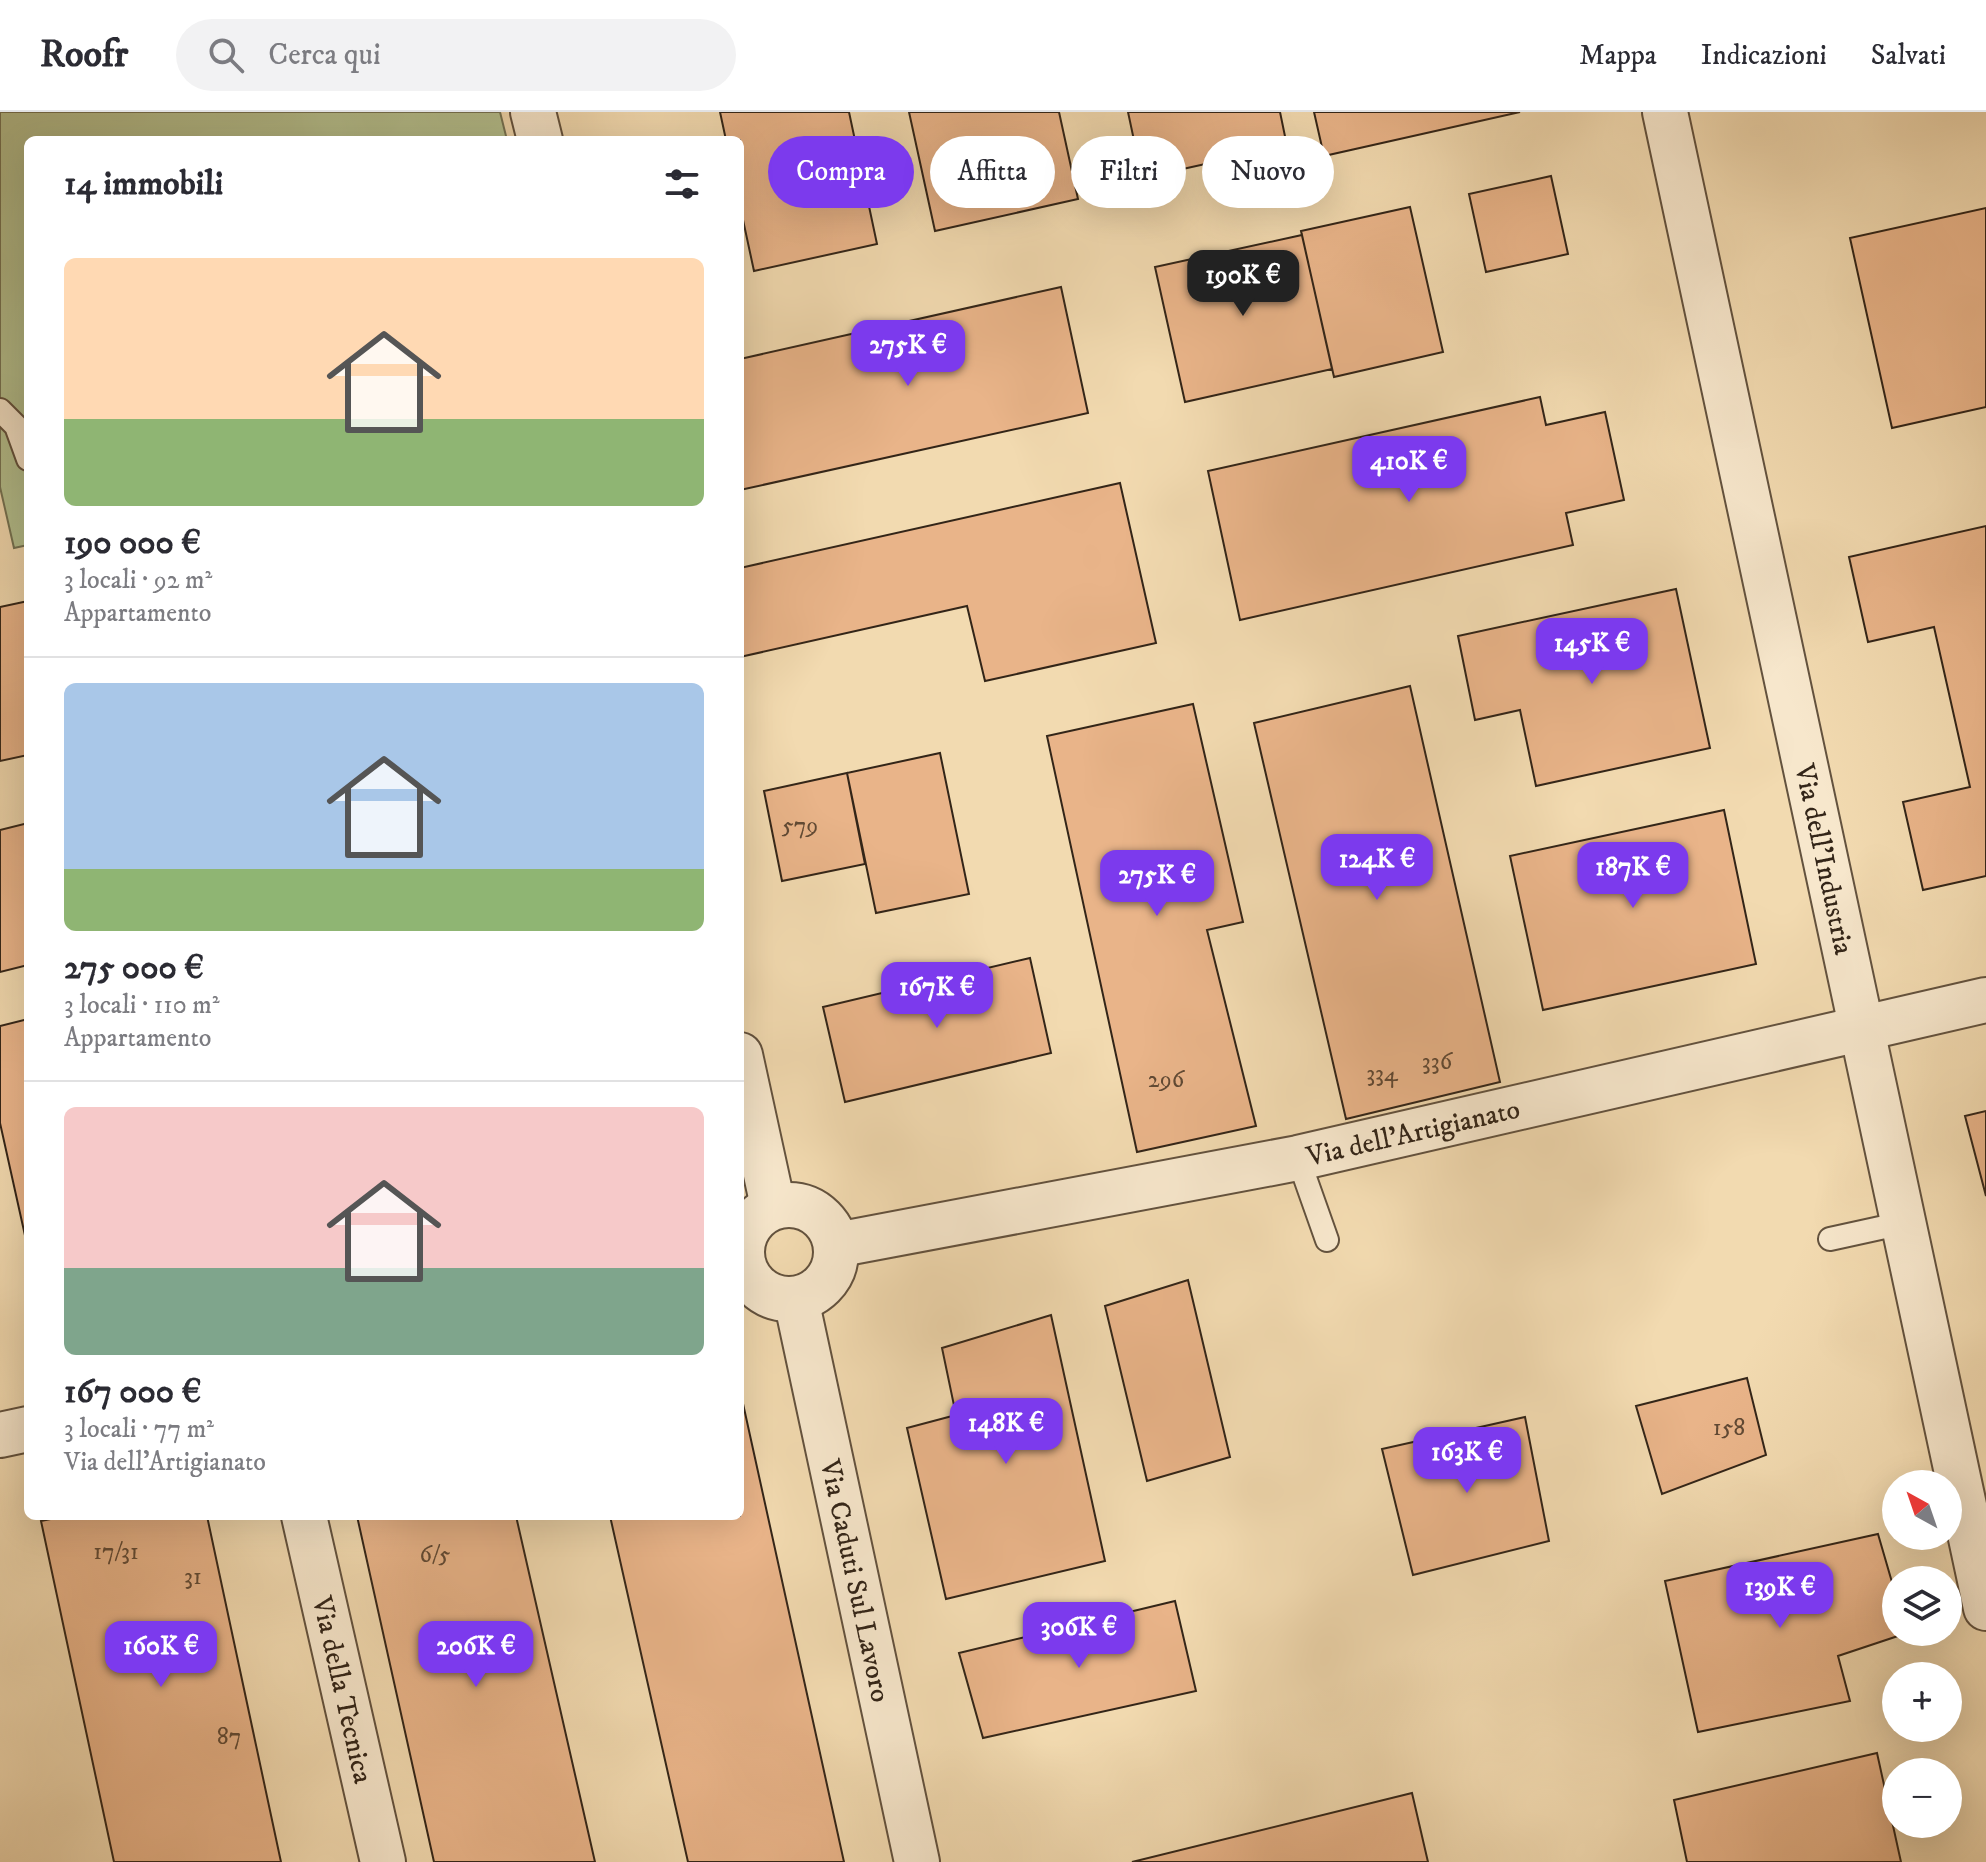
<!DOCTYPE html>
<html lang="it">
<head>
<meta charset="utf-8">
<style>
	body { margin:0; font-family:"IM FELL DW Pica",serif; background:#f2f2f3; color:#2b2b33; height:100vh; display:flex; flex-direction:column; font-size:30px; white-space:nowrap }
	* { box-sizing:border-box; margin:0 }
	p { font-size:26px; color:#7c7c81 }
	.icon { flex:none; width:44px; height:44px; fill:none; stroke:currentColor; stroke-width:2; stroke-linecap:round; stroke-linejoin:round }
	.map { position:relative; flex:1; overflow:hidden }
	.drawer { position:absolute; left:24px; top:24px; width:720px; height:1384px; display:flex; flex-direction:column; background:#fff; border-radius:12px; box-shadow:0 8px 32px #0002 }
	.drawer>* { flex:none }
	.hud { position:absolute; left:768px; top:24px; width:760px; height:72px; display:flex; gap:16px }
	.needle { width:52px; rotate:320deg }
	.buttons { position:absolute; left:1882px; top:1358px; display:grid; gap:16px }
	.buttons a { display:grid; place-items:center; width:80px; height:80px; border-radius:50%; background:#fff; box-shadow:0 8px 32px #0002; font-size:40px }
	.price { position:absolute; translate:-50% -68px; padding:0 18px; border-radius:16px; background:#7c3aed; color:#fff; font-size:26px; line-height:52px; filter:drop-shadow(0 2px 4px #0008) }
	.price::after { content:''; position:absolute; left:50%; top:48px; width:24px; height:18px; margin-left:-12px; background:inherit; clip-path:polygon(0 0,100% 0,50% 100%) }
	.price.selected { background:#222; color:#fff }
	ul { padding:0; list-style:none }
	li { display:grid; align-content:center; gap:16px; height:424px; padding:0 40px }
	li+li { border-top:2px solid #e1e1e2 }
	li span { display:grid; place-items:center; height:248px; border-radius:12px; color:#555 }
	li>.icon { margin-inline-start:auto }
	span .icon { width:144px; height:144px; fill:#fffc; stroke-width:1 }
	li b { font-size:34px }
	h2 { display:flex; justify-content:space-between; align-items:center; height:96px; padding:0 40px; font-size:34px }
	.chip { padding:0 28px; border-radius:36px; background:#fff; box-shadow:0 8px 32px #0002; font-size:28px; line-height:72px }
	.chip.selected { background:#7c3aed; color:#fff }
	header { display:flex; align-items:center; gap:48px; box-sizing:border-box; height:112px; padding:0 40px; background:#fff; border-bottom:2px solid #e1e1e2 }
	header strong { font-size:38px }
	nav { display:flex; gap:44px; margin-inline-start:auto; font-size:28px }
	.search { width:560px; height:72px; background:#f2f2f3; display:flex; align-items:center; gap:20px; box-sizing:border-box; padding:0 28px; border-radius:44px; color:#7c7c81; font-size:30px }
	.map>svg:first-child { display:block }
</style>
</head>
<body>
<header>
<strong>Roofr</strong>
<div class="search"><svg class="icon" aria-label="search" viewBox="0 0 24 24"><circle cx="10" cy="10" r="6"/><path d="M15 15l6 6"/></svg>Cerca qui</div>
<nav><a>Mappa</a><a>Indicazioni</a><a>Salvati</a></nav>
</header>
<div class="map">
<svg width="1986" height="1750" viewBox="0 0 1986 1750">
	<rect width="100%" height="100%" fill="#f2dab0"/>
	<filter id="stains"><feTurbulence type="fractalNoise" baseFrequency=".0025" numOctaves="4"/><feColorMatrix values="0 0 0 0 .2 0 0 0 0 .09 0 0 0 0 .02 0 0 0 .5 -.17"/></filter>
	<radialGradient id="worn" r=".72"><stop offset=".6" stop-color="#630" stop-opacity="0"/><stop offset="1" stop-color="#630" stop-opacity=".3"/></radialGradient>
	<path fill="#b4c190" stroke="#747354" stroke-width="2" d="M0,0H500L507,28H28V433L14,436L0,375Z"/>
	<path fill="#e9b489" stroke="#332518" stroke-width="2" d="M720,0H849L877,132L754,159L740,94V28H726Z
		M909,0H1059L1078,87L935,119Z
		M1128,0H1280L1287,34L1142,66Z
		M1314,0H1520L1324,44Z
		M1551,64L1568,142L1486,160L1469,82Z
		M1410,95L1443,240L1334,265L1301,119Z
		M1986,96V295L1892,316L1850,126Z
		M1302,123L1332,257L1185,290L1155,155Z
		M1061,175L1088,301L740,378V247Z
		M1540,285L1546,313L1605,300L1624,388L1566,401L1573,433L1240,508L1208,359Z
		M1120,371L1156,531L985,569L967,494L740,545V456Z
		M1986,414V764L1923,778L1903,690L1970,675L1934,515L1868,530L1849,445Z
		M1676,477L1710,636L1536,674L1520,598L1475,608L1458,524Z
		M28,489V643L0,649V495Z
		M1410,574L1500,970L1346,1007L1254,611Z
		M1193,592L1243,810L1207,818L1256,1014L1137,1040L1047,624Z
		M940,641L969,782L876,801L847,661Z
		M847,661L865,752L782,769L764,679Z
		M1724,698L1756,852L1543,898L1510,744Z
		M28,711V853L0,860V718Z
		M1030,846L1051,941L845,990L823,895Z
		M28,907V1137L0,1011V914Z
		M1986,999V1084L1965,1004Z
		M1188,1168L1230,1345L1147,1369L1105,1194Z
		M1051,1203L1105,1449L946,1487L907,1316L956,1303L942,1236Z
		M1747,1266L1766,1343L1662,1382L1636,1294Z
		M740,1278L844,1750H688L610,1404H740Z
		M1525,1305L1549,1429L1413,1463L1382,1337Z
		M65,1404H207L281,1750H114L41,1409Z
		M357,1404H516L595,1750H434Z
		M1878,1422L1896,1484V1520L1907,1521L1838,1544L1850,1589L1698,1620L1665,1469Z
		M1175,1489L1196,1579L983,1626L959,1541Z
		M1877,1641L1901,1750H1687L1674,1688Z
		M1412,1681L1428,1750H1132Z"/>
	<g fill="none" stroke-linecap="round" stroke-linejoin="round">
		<defs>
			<path id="service" d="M0,298L16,314L28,347
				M1298,1046L1327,1128
				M1830,1127L1903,1111"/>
			<g id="minor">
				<path d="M533,0L540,28"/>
				<path id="s1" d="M1665,0L1986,1496"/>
				<path d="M740,943L773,1094"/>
				<circle cx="789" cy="1140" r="47"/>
				<path id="s2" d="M836,1133L1298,1046L1986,888"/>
				<path id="s3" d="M796,1187L917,1750"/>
				<path d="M0,1323L28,1317"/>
				<path id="s4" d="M304,1404L383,1750"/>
			</g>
		</defs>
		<use href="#service" stroke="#63523e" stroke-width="26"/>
		<use href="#minor" stroke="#63523e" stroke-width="48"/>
		<use href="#service" stroke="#f7e7cc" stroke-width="22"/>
		<use href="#minor" stroke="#f7e7cc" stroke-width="44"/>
	</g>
	<g text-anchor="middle" stroke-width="6" stroke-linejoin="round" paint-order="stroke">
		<g font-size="24" fill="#604934">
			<text x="800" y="721">579</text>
			<text x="1437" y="957">336</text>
			<text x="1382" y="969">334</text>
			<text x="1166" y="975">296</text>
			<text x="1729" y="1323">158</text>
			<text x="116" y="1447">17/31</text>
			<text x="435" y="1450">6/5</text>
			<text x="193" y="1472">31</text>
			<text x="229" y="1632">87</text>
		</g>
		<g font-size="28" fill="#332518" stroke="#f7e7cc">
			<text dy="10" stroke="none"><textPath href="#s1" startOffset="764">Via dell’Industria</textPath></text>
			<text dy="10" stroke="none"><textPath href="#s2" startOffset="588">Via dell'Artigianato</textPath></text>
			<text dy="10" stroke="none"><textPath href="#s3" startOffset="288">Via Caduti Sul Lavoro</textPath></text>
			<text dy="10" stroke="none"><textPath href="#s4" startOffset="178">Via della Tecnica</textPath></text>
		</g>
	</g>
	<rect width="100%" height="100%" filter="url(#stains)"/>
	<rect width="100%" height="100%" fill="url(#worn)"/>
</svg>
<div class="buttons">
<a><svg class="needle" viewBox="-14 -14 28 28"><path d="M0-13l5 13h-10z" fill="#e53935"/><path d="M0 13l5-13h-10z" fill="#7c7c81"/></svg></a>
<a><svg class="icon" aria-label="layers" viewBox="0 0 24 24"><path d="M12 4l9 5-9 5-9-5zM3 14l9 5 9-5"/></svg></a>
<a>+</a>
<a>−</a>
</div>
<b class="price selected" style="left:1243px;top:206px">190K €</b>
<b class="price" style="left:908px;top:276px">275K €</b>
<b class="price" style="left:1409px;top:392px">410K €</b>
<b class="price" style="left:1592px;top:574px">145K €</b>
<b class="price" style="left:1377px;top:790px">124K €</b>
<b class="price" style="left:1633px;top:798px">187K €</b>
<b class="price" style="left:1157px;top:806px">275K €</b>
<b class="price" style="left:937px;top:918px">167K €</b>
<b class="price" style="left:1006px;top:1354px">148K €</b>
<b class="price" style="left:1467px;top:1383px">163K €</b>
<b class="price" style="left:1780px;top:1518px">139K €</b>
<b class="price" style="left:1079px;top:1558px">306K €</b>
<b class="price" style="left:161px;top:1577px">160K €</b>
<b class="price" style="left:476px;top:1577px">206K €</b>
<div class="hud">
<a class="chip selected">Compra</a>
<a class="chip">Affitta</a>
<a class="chip">Filtri</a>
<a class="chip">Nuovo</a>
</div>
<section class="drawer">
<h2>14 immobili<svg class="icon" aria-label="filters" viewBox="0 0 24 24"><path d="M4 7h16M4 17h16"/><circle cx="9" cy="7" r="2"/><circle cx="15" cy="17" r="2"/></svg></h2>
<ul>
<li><span style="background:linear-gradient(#ffd9b3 65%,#8fb573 0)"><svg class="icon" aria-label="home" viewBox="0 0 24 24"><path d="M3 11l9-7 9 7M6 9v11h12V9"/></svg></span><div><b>190 000 €</b><p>3 locali · 92 m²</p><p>Appartamento</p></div></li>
<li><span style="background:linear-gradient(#a9c7e8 75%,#8fb573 0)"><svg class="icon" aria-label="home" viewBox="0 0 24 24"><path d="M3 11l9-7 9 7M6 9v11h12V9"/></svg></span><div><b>275 000 €</b><p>3 locali · 110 m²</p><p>Appartamento</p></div></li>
<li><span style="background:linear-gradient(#f6c9c9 65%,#7fa58c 0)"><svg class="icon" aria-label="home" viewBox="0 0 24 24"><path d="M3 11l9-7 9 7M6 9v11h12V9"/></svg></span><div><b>167 000 €</b><p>3 locali · 77 m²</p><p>Via dell'Artigianato</p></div></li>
</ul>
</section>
</div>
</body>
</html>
